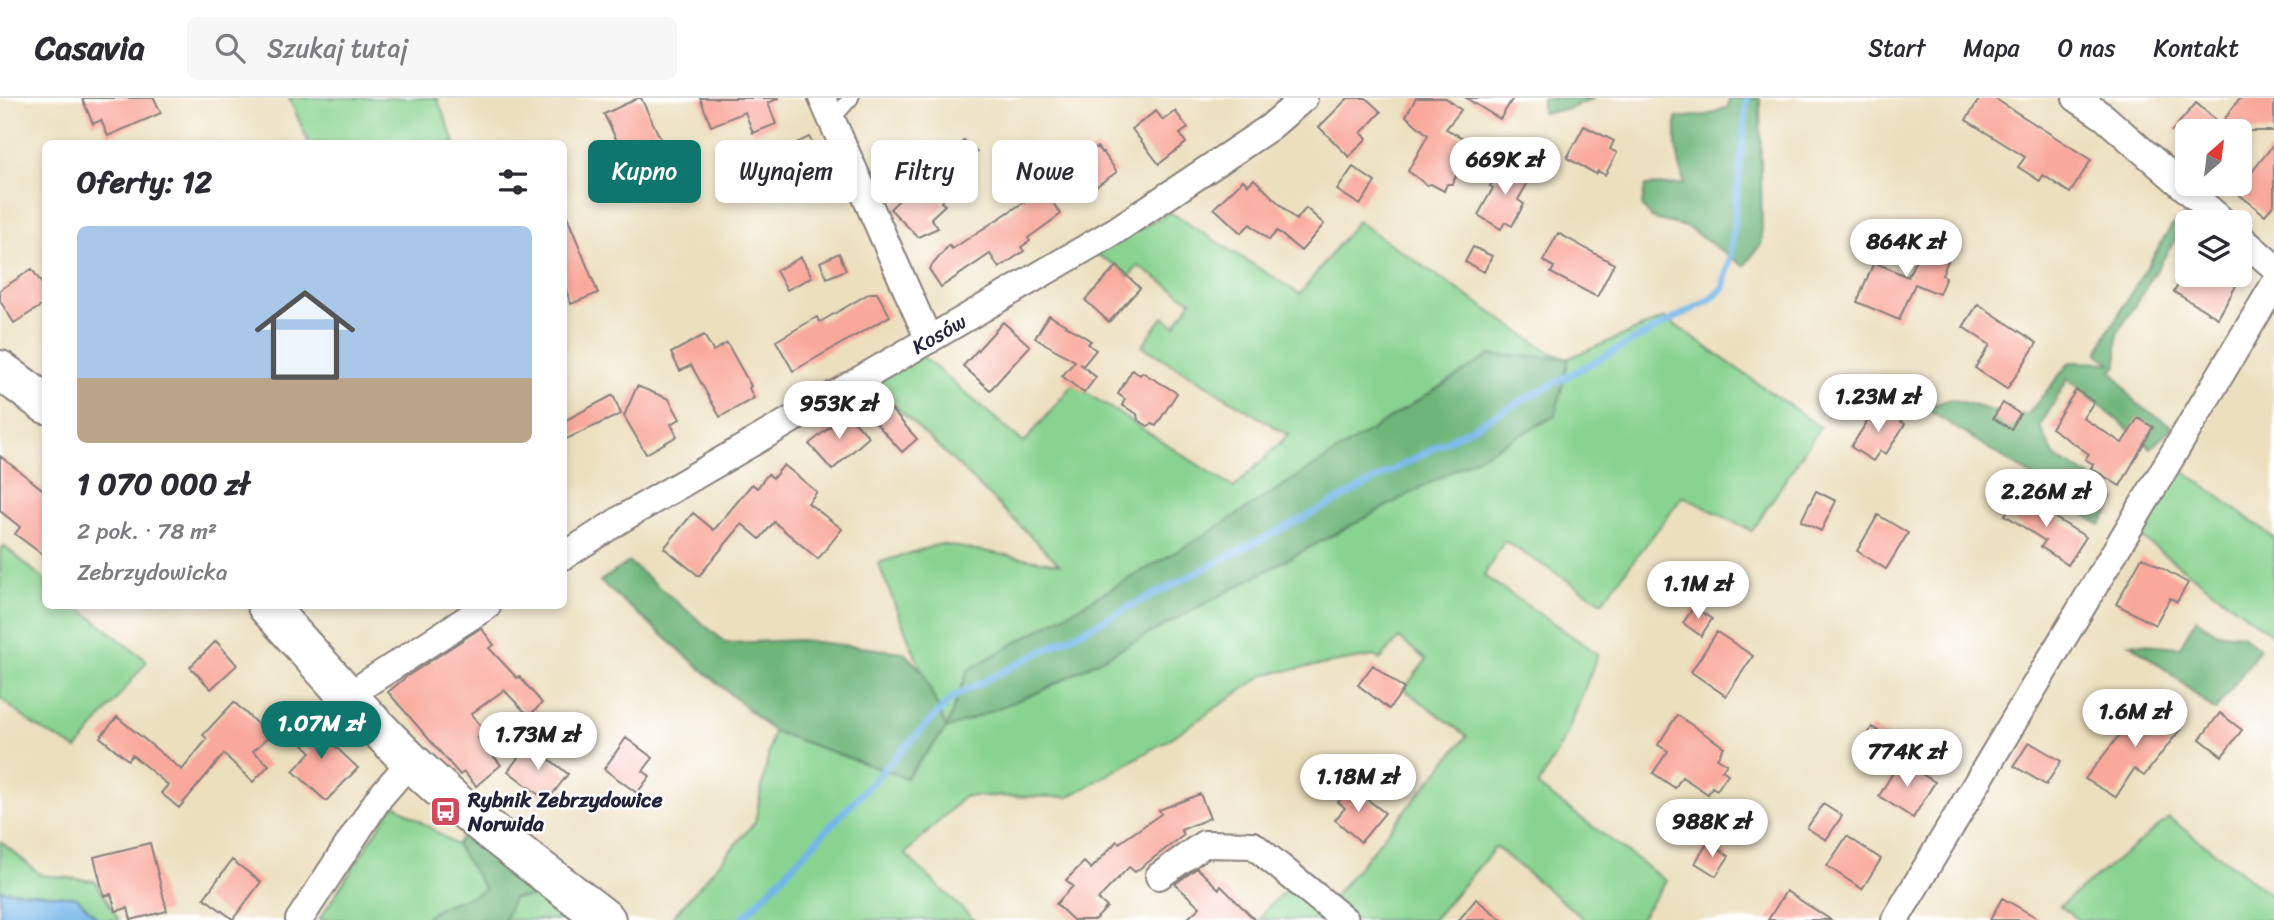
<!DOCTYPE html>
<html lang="pl">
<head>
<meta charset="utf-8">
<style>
	body { margin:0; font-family:Sriracha,sans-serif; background:#f7f7f7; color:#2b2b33; height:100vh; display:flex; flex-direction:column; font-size:26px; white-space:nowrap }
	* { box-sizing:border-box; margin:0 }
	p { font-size:23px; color:#7c7c81 }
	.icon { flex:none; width:38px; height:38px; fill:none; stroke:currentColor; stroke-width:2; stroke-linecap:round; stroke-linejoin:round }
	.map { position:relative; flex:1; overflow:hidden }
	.drawer { position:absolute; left:42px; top:42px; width:525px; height:469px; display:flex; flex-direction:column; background:#fff; border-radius:10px; box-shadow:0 4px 10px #0003 }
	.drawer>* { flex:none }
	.top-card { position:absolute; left:588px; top:42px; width:665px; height:63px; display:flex; gap:14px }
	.needle { width:46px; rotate:28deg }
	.tools { position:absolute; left:2175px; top:21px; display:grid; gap:14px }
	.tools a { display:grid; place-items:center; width:77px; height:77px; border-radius:10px; background:#fff; box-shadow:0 4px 10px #0003; font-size:35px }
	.price { position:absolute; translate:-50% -60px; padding:0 16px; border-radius:24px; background:#fff; color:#222; font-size:23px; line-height:46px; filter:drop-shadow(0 2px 4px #0008) }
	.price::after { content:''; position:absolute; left:50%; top:42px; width:21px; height:16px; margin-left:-10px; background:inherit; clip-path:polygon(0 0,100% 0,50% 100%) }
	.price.selected { background:#0f766e; color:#fff }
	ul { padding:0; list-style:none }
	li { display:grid; align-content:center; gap:14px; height:371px; padding:0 35px }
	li+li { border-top:2px solid #e1e1e2 }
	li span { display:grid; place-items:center; height:217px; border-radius:10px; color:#555 }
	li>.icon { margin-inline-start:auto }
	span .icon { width:126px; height:126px; fill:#fffc; stroke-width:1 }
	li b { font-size:30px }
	h2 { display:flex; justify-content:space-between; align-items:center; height:84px; padding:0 35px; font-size:30px }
	.tag { padding:0 24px; border-radius:10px; background:#fff; box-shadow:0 4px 10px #0003; font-size:24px; line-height:63px }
	.tag.selected { background:#0f766e; color:#fff }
	header { display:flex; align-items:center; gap:42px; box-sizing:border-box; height:98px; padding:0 35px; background:#fff; border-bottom:2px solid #e1e1e2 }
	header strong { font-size:33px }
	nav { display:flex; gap:38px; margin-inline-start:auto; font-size:24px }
	.search { width:490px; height:63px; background:#f7f7f7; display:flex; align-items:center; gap:18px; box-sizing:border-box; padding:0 24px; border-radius:10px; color:#7c7c81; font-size:26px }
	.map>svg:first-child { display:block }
</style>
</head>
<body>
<header>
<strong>Casavia</strong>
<div class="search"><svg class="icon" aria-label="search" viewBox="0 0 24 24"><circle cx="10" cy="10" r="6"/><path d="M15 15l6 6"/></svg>Szukaj tutaj</div>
<nav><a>Start</a><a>Mapa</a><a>O nas</a><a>Kontakt</a></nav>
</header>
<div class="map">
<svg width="2274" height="822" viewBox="0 0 2274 822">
	<rect width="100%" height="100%" fill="#fff"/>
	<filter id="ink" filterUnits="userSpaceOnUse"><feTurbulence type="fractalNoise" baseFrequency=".0143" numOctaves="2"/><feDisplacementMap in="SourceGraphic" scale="14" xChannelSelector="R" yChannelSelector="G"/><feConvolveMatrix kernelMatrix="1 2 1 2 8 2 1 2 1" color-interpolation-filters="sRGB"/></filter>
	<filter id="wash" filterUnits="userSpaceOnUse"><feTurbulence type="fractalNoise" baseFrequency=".00686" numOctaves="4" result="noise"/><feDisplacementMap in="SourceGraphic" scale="28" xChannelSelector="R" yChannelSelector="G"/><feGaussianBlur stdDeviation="1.57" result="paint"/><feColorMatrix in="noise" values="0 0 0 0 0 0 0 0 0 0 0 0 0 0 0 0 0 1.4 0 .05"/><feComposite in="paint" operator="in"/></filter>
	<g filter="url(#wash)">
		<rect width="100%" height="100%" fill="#ecdfbe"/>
		<path fill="#88d38f" stroke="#557a65" stroke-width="2" d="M289,0H437L455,45H309Z
			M1170,114L1300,196L1357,123L1551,255L1569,260L1665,220L1820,329L1752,433L1683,398L1602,504L1504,443L1484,478L1598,556L1566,638L1538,688L1666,783L1639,822H1585L1496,749L1433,822H1356L1332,801L1467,638L1404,591L1426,562L1399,540L1380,562L1374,558L1266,576L1168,642L1069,699L965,698L905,756L974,822H670L755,724L773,633L906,680L945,631L878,465L940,446L1059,466L963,372L873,287L922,258L1024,345L1073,286L1234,390L1288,337L1142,248L1163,219L1175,227L1191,203L1138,168L1129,179L1117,168L1096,156Z
			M2179,369L2274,440V538L2142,440Z
			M4,448L45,482L46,508H77L147,563L77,651L32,626L0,600V453Z
			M394,706L456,747L485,791C464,805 443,801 424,822H319Z
			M2169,720L2274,799V822H2079L2060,808Z
			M0,743L41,777L95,783L119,822H0Z
			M540,787L591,822H505L513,800L533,799Z
			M1286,792L1295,796L1326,822H1260L1265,812Z"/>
		<path fill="#6eb57a" stroke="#486c5a" stroke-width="2" d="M1542,0H1595L1569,11L1542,15Z
			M1729,0H1760L1762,145L1744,168L1686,129L1651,120L1642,107L1645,88L1684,86L1676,48V20L1707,17L1728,9Z
			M2192,112L2195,117L2178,137L2117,236V268L2112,273L2136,305L2173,329L2151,350L2068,281L2040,328L2055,359L2088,377L2117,402L2100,427L2027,375L1925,310L1951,301L2007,317L2028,316L2070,264L2111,265L2098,256L2106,237L2171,129Z
			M1490,257L1569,260L1555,318L1044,592L946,631L906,680L773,633L600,483L629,464L726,545L799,542L903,554L923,574L946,630L968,572L1200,440Z
			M2196,521L2218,535L2242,537L2260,551L2215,613L2174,578L2130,545L2180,549Z
			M461,739L537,790L533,799L513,800L505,822H424C443,801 464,805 485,791L456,747Z"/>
		<path fill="#73b6e8" stroke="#4a6c92" stroke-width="2" d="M0,792L77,799L99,822H0Z"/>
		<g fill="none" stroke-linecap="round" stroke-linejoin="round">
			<path stroke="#73b6e8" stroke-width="7" d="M741,822L953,599L1321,411L1709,202L1723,190L1731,157L1747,0"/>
		</g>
		<g id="blocks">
			<path fill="#f9a99c" d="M82,0H154L161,15L108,38L101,22L93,26Z
				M638,0H641L664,48L628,66L604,16Z
				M700,0H779L768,5L776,26L753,35L745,14L711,28Z
				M1348,0H1366L1381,14L1361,35L1367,40L1349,59L1319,29Z
				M1416,0H1446L1461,12L1446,31L1465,41L1456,59L1460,62L1458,65L1462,67L1452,86H1447L1444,93L1431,86L1427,87L1408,73L1428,37L1406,18Z
				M1466,0H1513L1500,21Z
				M1980,0H1994L2091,62L2070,95L2043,77L2040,83L2018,69L2025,59L1966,22Z
				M2240,0H2274V33H2172L2196,5L2221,26Z
				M1156,13L1163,22L1175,13L1188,30L1180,36L1186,45L1159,66L1132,31Z
				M1584,28L1614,43L1610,51L1617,55L1605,77L1598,73L1596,76L1567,60Z
				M809,39L825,69L790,84L776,55Z
				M964,42L977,54L971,61L976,65L941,104L945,107L931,120L938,130L918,139L890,111L919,82L923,85L957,47L958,49Z
				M2274,46V106L2265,117L2236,94Z
				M1097,49L1102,55L1103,54L1117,74L1089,93L1071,66Z
				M1512,66L1532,77L1518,102L1524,106L1512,128L1505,124L1501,131L1478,117L1493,90L1490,88L1501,69L1508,73Z
				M1353,69L1375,84L1360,107L1337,92Z
				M1254,81L1296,122L1306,110L1324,126L1301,153L1277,133L1269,142L1250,126L1241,135L1214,110L1243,82L1248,87Z
				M1039,86L1061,116L1028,140L1030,143L1021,149L1024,153L999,170L990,156L941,189L929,171L949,147L952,151L1024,104L1020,100Z
				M564,111L598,195L571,206L564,187Z
				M1558,135L1614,166L1597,199L1551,175L1554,169L1543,163Z
				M1927,136L1954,148L1942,177L1946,179L1939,196L1915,186L1899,222L1857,204L1874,164L1908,179Z
				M1473,149L1492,158L1484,174L1465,164Z
				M839,155L846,172L827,180L820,164Z
				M801,159L812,179L787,192L776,173Z
				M1117,168L1140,190L1109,224L1085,202Z
				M32,171L46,192V205L14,225L0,203V192Z
				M2184,177H2216L2236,188L2218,220L2174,194Z
				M870,195H877L890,218L793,273L776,243L817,219L820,224Z
				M1978,206L2037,245L2007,291L1975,270L1990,247L1963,229Z
				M1049,217L1091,243L1088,246L1096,252L1083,268L1080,266L1096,279L1084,295L1062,278L1075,263L1035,240Z
				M1003,224L1030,248L990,292L963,268Z
				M704,237L713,253L727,245L751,288L749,290L754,300L720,319L691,267L680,273L671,255Z
				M1132,272L1140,277L1142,274L1177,295L1156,328L1152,326L1148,328L1138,322L1137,316L1122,307L1125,301L1118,296Z
				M637,288L669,301L680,321L671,326L677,338L646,356L624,318Z
				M2076,292L2094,304L2083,320L2122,345L2138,320L2153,329L2120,388L2091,370L2093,366L2085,361L2089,356L2051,330Z
				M613,297L621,316L564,342V323Z
				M2003,305L2020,316L2011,331L1993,320Z
				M1877,308L1905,326L1886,356L1880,353L1873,363L1851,349Z
				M890,310L917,341L902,354L875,324Z
				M847,315L869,339L832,372L809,346Z
				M0,358L46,394V459L15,436L20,429L0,413Z
				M784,367L817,394L808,405L842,431L818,461L774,424L760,441L742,426L699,478L664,450L693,415L714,432L752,386L757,390L768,376L773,380Z
				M1816,393L1836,403L1821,433L1801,423Z
				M2019,394L2037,406L2036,408L2086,439L2068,467L2041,449L2045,443L2005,417Z
				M1878,417L1908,435L1886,471L1857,453Z
				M2142,459L2188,485L2177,504L2170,500L2155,527L2116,506Z
				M1694,509L1712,521L1701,538L1683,525Z
				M481,530L494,547L489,550L517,580L519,578L542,605L529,618L504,592L471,616L486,634L478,640L501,667L476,688L464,674L460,677L388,594L406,579Z
				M1717,534L1753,558L1726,598L1691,574Z
				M216,543L237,567L211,591L190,569Z
				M1373,567L1404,591L1389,611L1358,587Z
				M2147,602L2182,629L2144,678L2134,671L2116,699L2085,681Z
				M234,604L270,638L253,653L269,667L253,684L224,656L179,710L161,695L168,687L132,657L128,662L100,639L117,619L182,672L207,641L203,637Z
				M2220,615L2242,632L2222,658L2200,641Z
				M1677,617L1724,649L1717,660L1727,666L1722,672L1728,676L1717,692L1712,689L1708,696L1682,679L1675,690L1653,675L1668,653L1658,647Z
				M303,618L358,670L326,703L293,673L311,654L289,633Z
				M1872,629L1901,647L1886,671L1858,652Z
				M626,640L653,660L643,673L650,678L637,695L604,671Z
				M2029,644L2061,663L2046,687L2014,668Z
				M529,645L568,676L547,703L508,673Z
				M1900,663L1935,684L1913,720L1879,698Z
				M1351,689L1385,715L1361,744L1335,722L1345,710L1338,704Z
				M1200,696L1210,720L1181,732L1184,737L1135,774L1129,769L1098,801L1107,809L1095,822H1073L1056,806L1073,788L1066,782L1084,764L1091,771L1117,743L1119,745L1161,716L1159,712Z
				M1823,706L1842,718L1826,742L1807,730Z
				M1847,738L1881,761L1862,791L1827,768Z
				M1708,744L1729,758L1716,778L1695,765Z
				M150,745L167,813L131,822L128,810L116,813L111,796L104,798L94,759Z
				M232,762L261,784L233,821L204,800Z
				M1197,770L1219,791L1221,788L1255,822H1186L1200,809L1175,786Z
				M1786,793L1831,822H1768Z
				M2002,800L2041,822H1990Z
				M1476,801L1502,822H1459Z"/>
		</g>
	</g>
	<g filter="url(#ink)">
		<use href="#blocks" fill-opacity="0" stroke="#87807c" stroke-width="2"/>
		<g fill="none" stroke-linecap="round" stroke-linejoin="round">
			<defs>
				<path id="lane" d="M831,22L851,0"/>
				<path id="street" d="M822,0L929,242
					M2076,0L2104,19L2224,124
					M2240,139L2274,169
					M564,458L623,420L1115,133L1269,30L1304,0
					M347,598L487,508
					M1159,778L1204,746L1253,747L1345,822
					M299,822L379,700L411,663
					M1895,822L2274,187"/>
				<path id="secondary" d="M0,272L46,306
					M267,508C322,568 374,631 435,686C489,735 549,777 606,822"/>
			</defs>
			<use href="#lane" stroke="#87807c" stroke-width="18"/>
			<use href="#street" stroke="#87807c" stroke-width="30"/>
			<use href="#secondary" stroke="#87807c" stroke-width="42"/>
			<use href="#lane" stroke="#fff" stroke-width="14"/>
			<use href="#street" stroke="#fff" stroke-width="26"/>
			<use href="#secondary" stroke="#fff" stroke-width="38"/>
		</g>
	</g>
	<defs>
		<symbol id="bus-square" viewBox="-11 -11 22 22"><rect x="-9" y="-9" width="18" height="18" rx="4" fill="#d1495b" stroke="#fff"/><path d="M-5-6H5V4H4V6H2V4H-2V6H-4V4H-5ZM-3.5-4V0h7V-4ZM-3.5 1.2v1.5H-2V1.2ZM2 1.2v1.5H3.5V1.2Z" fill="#fff"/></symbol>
	</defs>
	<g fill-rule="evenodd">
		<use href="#bus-square" x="428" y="696" width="35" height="35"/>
	</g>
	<g text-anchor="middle" stroke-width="5" stroke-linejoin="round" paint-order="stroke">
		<g font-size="21" fill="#22223b" stroke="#fff">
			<text transform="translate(939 236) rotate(-30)" y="7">Kosów</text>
		</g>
		<g font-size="21" font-weight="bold" fill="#22223b" stroke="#fff" text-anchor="start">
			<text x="468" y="709">Rybnik Zebrzydowice<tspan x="468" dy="24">Norwida</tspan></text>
		</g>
	</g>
</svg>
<div class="tools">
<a><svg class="needle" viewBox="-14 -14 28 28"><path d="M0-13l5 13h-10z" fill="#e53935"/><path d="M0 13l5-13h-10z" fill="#7c7c81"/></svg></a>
<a><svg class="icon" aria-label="layers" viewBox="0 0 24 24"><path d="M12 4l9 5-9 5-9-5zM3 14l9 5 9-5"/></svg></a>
</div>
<b class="price" style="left:1505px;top:99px">669K zł</b>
<b class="price" style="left:1906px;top:181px">864K zł</b>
<b class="price" style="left:1878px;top:336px">1.23M zł</b>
<b class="price" style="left:839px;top:343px">953K zł</b>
<b class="price" style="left:2046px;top:431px">2.26M zł</b>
<b class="price" style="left:1698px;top:523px">1.1M zł</b>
<b class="price" style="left:2135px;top:651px">1.6M zł</b>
<b class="price selected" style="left:321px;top:663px">1.07M zł</b>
<b class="price" style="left:538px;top:674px">1.73M zł</b>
<b class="price" style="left:1907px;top:691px">774K zł</b>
<b class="price" style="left:1358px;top:716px">1.18M zł</b>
<b class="price" style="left:1712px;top:761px">988K zł</b>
<div class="top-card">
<a class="tag selected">Kupno</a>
<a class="tag">Wynajem</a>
<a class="tag">Filtry</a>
<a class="tag">Nowe</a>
</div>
<section class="drawer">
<h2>Oferty: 12<svg class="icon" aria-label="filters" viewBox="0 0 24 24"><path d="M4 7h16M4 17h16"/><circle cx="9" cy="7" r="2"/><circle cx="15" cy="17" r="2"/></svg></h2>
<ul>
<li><span style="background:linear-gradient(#a9c7e8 70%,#b9a48a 0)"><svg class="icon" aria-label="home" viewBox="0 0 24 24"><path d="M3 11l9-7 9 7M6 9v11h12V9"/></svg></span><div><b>1 070 000 zł</b><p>2 pok. · 78 m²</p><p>Zebrzydowicka</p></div></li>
</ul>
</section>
</div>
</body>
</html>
